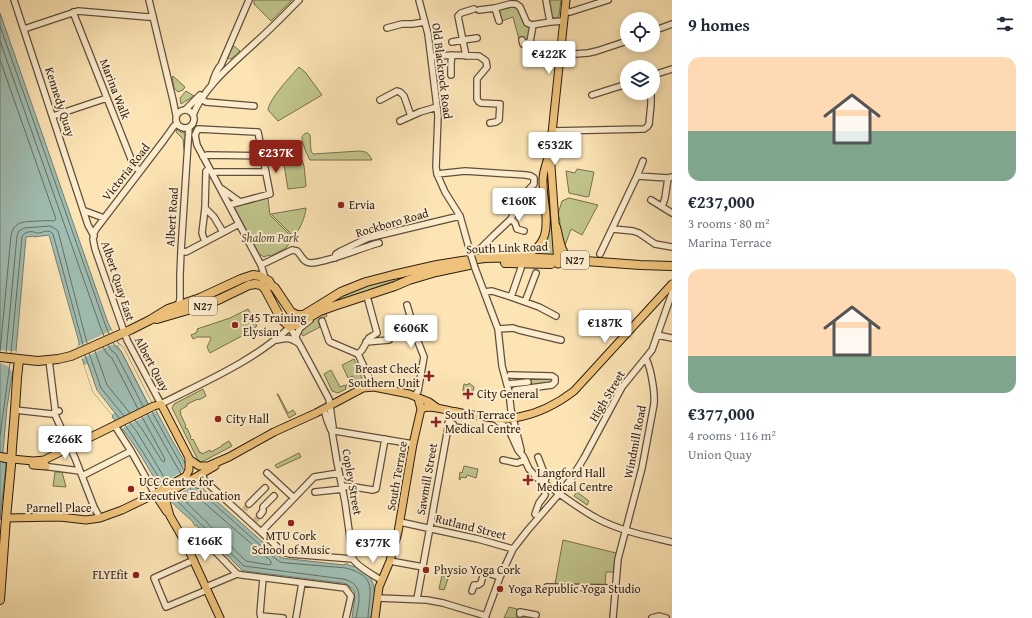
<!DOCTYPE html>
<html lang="en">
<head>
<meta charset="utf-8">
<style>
	body { margin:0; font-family:"Gentium Book Plus",serif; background:#f2f2f3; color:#1f2937; height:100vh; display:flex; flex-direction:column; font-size:15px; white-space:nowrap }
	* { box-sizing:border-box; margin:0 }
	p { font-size:13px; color:#747a83 }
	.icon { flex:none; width:22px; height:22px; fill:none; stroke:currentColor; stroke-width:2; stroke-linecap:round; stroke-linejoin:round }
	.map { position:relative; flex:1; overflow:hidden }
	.panel { display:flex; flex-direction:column; background:#fff; width:360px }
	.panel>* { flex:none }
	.controls { position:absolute; left:620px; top:12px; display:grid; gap:8px }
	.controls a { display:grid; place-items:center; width:40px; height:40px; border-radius:50%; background:#fff; box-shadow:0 2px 10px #0003; font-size:20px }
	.price { position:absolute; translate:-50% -34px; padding:0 9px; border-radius:4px; background:#fff; color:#222; font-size:13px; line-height:26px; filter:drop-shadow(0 1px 2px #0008) }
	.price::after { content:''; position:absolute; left:50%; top:24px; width:12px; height:9px; margin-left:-6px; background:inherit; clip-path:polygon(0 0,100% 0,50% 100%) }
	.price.on { background:#8f2418; color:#fff }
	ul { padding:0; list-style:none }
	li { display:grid; align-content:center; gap:8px; height:212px; padding:0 16px }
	li span { display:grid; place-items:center; height:124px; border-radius:12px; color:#555 }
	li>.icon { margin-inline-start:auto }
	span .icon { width:72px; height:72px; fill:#fffc; stroke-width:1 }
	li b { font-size:17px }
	h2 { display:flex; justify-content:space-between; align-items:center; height:48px; padding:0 16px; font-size:17px }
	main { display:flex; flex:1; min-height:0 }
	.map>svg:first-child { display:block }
</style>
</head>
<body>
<main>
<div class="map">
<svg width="672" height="618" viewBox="0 0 672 618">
	<rect width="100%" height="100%" fill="#fce4b5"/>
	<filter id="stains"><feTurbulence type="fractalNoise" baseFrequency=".005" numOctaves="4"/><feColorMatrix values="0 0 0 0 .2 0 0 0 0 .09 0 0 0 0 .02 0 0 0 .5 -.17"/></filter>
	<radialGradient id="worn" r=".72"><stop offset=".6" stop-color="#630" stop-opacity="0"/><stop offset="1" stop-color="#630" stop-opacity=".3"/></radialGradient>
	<path fill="#c1c48c" stroke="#76704f" d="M254,0H292L271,21L254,4Z
		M548,0H561L559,15L557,18H554L552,17Z
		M515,6L517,8L530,27L528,42L519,39L513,17L502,21L499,9L505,7Z
		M234,46L240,51L231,59H230L228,58V56L233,47Z
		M299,67L306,73L322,95L278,121L268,110C269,99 291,76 299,67Z
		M173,76L185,87L183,90L178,92L174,88L172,77Z
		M186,91L194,96L181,104L180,98Z
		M177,129L181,132L185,133L186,150H184L183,139L176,132Z
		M306,133H308L310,135L311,151L313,154L359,151C367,152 368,152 372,160H310C308,158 302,142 302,139C302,135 303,135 306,133Z
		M300,154L304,166L306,186L305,187L288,189L283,158Z
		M577,169L594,172L589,196L587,197L569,193L566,171L575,173Z
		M547,172L548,173L555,256L531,255L544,243L545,183Z
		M268,198L270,215L293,238L286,248L271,256L269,255L264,257L259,254L234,207L250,203L252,202Z
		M569,198L598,205L582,235L571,229L564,248L559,231L560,221L558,214L562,201Z
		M306,208C305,218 300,229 294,237L271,214Z
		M435,267L334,302V300L358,289L377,282Z
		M248,309L257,326L255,327V329L210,353L207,347L211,339L210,337H197L193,339L191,335L196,333V332L198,331L197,329L230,318Z
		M326,313L327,316L318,321L320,327L303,336L301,332V330L312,320Z
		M354,359L363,381L348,388L346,385L356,380L353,376L348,378L342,365Z
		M331,370L340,387L345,385L346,389L338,393L332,391L324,374Z
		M529,377H552L554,382L530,385L529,379Z
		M469,383L474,387L472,395L469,397L462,396L464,384L468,385Z
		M203,389L206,396L199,400L198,399L187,404V406L180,410L181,413H180L186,426L185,427L186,429L187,428L191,437L190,438L192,440L193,439L200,453L201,452L202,454L210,450L211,452L222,446V445L229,441L232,446L202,462L199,461L197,458L172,408L174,404Z
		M277,394H278L288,413L293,410L296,414L289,418Z
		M299,453L301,457L277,468L275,465Z
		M464,466L478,469L476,478L467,475L466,478L461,477L460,480L459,479L460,472L462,473Z
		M55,472H62L66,487L53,486Z
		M577,492L589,501L587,505L574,496Z
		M563,540L616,553L613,572H606L605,585L555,584Z
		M442,575L446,577L448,579L444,590L439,589Z
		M509,607L517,609L516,616L523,617L524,615L530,616L531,618H504Z"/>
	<path fill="#a0beb3" stroke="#727e73" d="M0,13L108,323L118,343L122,346L124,349C148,395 171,442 199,485L200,484L203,488V489L275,553L282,558L344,565L345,564H348V565C353,566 358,568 363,571C380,583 374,600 371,618H352L355,596H354L355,592L347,584L342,583L245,571L242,570L196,525L195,526L193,523V522C181,511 167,500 159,485H157L158,484L156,481C143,459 130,436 112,417L113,416L93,392L78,346L79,345V342L49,235L34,237V236L26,237L16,351L7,407L2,462L5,463L6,464L0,520Z"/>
	<path fill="#fce4b5" d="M112,330L118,344L122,346L124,349L156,411L124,427L123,429L116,420L149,404L118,345H111L85,357L82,359V360L78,346Z
		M0,350L16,351L12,372L8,366L0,363Z
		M88,364L98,390L115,412L112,415L93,392L84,365Z
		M184,463L197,483L174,497L172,499V502L163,493L159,485L182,472L183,470Z"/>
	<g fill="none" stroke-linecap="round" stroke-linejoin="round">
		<path stroke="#666e62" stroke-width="1" d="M0,26L105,324L109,334
			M0,41L100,326L104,336
			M0,60L56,219L54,221C49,220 44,221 38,221C25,222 14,220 11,236L0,352
			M113,343C115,347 118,348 121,351L148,404
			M108,345L111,350L116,354L143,406
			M103,347L107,354L112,358L138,409
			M95,351L107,385L130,413
			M6,353L17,236L19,231L24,228L50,226L54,228L58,231L87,343
			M11,353L22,237C24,232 29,231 34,232C35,232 36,233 37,233C44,233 48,228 53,234L82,341L83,345
			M89,353L101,388L124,416
			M85,355L97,390L119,418
			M152,412L184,470
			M147,414L181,474
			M135,420L142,429L162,461L164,462L165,459L142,417
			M130,423L137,432L167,482
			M125,425L132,435L163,484
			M0,436L10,363
			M193,484L196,488L199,489L201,492L272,556L280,562L287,563L346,568C379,577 369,592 368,618
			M177,493L246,561L269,565L271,564V561L192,492L189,486
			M172,496L244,566L343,579C365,584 359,601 356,618"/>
		<path stroke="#d2bc94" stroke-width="5.5" stroke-dasharray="5.5 3" stroke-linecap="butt" d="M244,510L249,504
			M255,521L260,515"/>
		<defs>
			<path id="minor" d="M14,0L88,225L94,236
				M149,0L173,100L176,115
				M419,0L428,34L437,107L438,116L436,167L437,174L445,192L460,216L471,255
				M546,0L550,22
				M495,8L499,21
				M479,10L495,8L510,4H516L520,7L527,23L532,25L550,22L564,21
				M565,11L570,12L608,0
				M73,12L133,164L135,167L140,171
				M387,28L402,24H412L425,22
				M24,29L78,11L148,17L153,16
				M653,31L672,24
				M463,40L477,38
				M522,40L523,44L530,42L533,25
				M452,42L463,40
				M561,55L588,53L597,51L627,41
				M466,56L458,16L461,13L474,9
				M431,57L452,55L479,56L486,61L487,67L477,79V99L479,102L481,103L500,104L499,120L496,122L490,123
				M451,75V63L452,55
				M653,75L672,69
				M212,84C214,77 216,70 221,65L249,0
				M592,95L627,84
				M198,97L206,102L254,106
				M380,100L397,91L400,92L404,96L411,116
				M186,109L200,95
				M176 119a9 9 0 1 1 18 0a9 9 0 1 1-18 0Z
				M193,115C204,86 235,62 257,41C272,28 285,14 299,0
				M53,116L107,98
				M400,121L420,112L437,107
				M177,124L174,126L164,140L96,229L94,233L93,239L95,249L127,340L161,404C204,382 254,361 290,327L300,345L329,399L333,427L332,432L337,462L345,502L353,559
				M552,131L644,129L647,127L649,124L651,104V93
				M203,157L207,155L264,156
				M212,173L216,172H266
				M437,174L465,171L526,175L531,176L534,178V184L520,199L511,219L493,236L480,249L470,252
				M637,176L668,178L672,177
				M222,189L240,202
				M651,200L672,213
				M229,205L270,194L258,132L198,129L195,135L197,145L261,265L265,278
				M662,207L665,198L668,178
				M205,208L214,217L223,232
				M85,211L104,218
				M511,219L515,223L517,229L524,231
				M613,229L633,231L639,233L655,244L672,247
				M205,242L202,233L205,208L206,171L209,169
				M181,251L186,252L239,224
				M600,254L637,176L643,161
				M335,258L336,254L341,251L368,238L460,216
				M261,265L292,250L297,251C302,256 303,263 312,263C335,260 357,249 379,243
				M475,268L498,329L502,366L509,392L511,410L521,450
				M484,292L492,291L511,297L539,307L556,316
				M511,297L521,268
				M525,302L536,273
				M407,305L417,339L424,357L418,391L415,396
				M178,307L180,299V275L181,251L189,127
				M322,321L329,341L330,342L358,354L371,382L372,387
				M498,329L513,328L519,330L561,340
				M657,335L672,338
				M296,336L300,328L310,320
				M277,340C287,338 289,337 298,343
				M366,342L389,340
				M358,354L362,350L369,338L377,333L368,300
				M49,360L56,417L75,458L94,507L100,518
				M510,375L552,376L555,378V382L552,385L515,390
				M507,384L528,382
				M324,409L327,420L331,430
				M15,410L52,414L59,411
				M494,418L509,430L518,450L523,456L529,469L537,478L544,483C562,495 579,509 598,519C621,531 647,536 672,542
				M448,423L453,424L455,427L481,431
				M115,426L131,451L155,494
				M332,432L335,431L413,444
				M538,457L546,478L544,483
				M503,460L517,463L525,460
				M45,463L46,466L50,467L80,471
				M202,474L205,481L283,552L290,554L353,559C358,567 373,575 381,580
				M82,476L131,451
				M342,486L354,487L373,490L376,489L385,439
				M315,492L343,489
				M294,498L314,477L339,473
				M249,504L265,488
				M260,515L263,511V507L274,496
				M539,517L535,514L539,503L545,495
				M400,522L478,539L513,549
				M261,532L294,498L267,473
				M213,549L237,574L242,575L345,588L351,596L346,618
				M194,560L154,578L166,607L207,590
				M390,561L423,567
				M206,587L237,574
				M547,587L615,588
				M472,591L474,585H478L481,583L484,572L500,577
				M378,598L427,600L443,603L486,616
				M417,599L451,411
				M520,614V612L536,615
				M261,616L283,618
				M261,618L260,613L263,578
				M296,618L302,583
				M485,618L500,577L513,549L527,531L559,494L571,479L584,458L622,387L652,350L672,293L671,285
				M613,618L618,559L642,468L654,404C655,393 651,368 646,359
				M652,618L659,616L666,618"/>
			<path id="major" d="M521,257C560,243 542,209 543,179C543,172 546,164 548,158
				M558,264L550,152L566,0
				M421,409C431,405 441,409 451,411C468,414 486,418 503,419C508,420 514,418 519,417C540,413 557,404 574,391L672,284
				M189,459L199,466H208L229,457L274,432L316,413L363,388L374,387L409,394L429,402L436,407
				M33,465L46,466
				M215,466L170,492L167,494L165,498L170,516L185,542L220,618
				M155,494L167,512
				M6,518L60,517L86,520L100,518L122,510L149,497L186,476L189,470V458L161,404L154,406L44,460L33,461L12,459
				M375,618L379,587L390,561L398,532L413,444L421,409L418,398"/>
			<path id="highway" d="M556,227C559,238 560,254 571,260
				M505,263L551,264
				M157,319L205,305L220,299L249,285L255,284L261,285L265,289L281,319L290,327
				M296,325L320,311L334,306L395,286L409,280L436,272L469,265
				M290,327L294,321L341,292L366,282L393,275L437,265L462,261L485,258L519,257L558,259L640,265L672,266
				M0,357L38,361L58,359L71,356L130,330L150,320L168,309L200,298L241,279L253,275L260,276L269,281L271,285L275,288L291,312L297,315H304
				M0,457L12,459
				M0,600L6,518L11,465L12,447L15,410L17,378L19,359"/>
		</defs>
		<use href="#minor" stroke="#604f3b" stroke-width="8"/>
		<use href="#major" stroke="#2c1d12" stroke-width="9"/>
		<use href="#highway" stroke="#2c1d12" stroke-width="10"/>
		<use href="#minor" stroke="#fdedcf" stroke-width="5.5"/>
		<use href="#major" stroke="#eec27a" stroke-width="7"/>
		<use href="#highway" stroke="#eec27a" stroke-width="8"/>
		<defs>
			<path id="minor-bridge" d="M471,255L475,268"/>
		</defs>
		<use href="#minor-bridge" stroke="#604f3b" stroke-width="8" stroke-linecap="butt"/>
		<use href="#minor-bridge" stroke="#fdedcf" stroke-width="5.5"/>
	</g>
	<g fill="#8f2418" stroke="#fdedcf" stroke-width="1.5">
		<circle cx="341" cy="205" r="4"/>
		<circle cx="235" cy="325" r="4"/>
		<path d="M427 370h4v4h4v4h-4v4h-4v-4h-4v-4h4z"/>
		<path d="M466 388h4v4h4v4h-4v4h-4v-4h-4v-4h4z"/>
		<circle cx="218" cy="419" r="4"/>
		<path d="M434 416h4v4h4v4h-4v4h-4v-4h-4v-4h4z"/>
		<path d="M526 474h4v4h4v4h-4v4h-4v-4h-4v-4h4z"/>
		<circle cx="131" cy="489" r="4"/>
		<circle cx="291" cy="523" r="4"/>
		<circle cx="426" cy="570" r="4"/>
		<circle cx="136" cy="575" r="4"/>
		<circle cx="500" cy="589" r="4"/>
	</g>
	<g text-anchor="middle" stroke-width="4" stroke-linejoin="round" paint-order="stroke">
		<g fill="#fdedcf" stroke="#6b5b4b" stroke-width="1">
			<rect x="561" y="251" width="28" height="18" rx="3"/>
			<rect x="189" y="297" width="28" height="18" rx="3"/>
		</g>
		<g font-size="11" font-weight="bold" fill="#2c1d12">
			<text x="575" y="264">N27</text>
			<text x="203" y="310">N27</text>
		</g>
		<g font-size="12" fill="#2c1d12" stroke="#fdedcf">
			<text transform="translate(442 71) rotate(83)" y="4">Old Blackrock Road</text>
			<text transform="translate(115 89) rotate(69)" y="4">Marina Walk</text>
			<text transform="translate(60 102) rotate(72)" y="4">Kennedy Quay</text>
			<text transform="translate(126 172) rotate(-52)" y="4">Victoria Road</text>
			<text transform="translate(172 217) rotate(-86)" y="4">Albert Road</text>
			<text transform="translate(392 223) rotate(-16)" y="4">Rockboro Road</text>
			<text transform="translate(507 248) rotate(-2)" y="4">South Link Road</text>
			<text transform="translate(118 281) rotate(72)" y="4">Albert Quay East</text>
			<text transform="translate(152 364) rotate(62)" y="4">Albert Quay</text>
			<text transform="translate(607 396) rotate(-59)" y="4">High Street</text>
			<text transform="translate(635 442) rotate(-79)" y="4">Windmill Road</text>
			<text transform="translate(397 476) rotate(-80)" y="4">South Terrace</text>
			<text transform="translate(427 479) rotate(-80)" y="4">Sawmill Street</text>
			<text transform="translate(352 482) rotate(80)" y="4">Copley Street</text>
			<text x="59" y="512">Parnell Place</text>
			<text transform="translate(471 527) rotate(14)" y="4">Rutland Street</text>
		</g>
		<g font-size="12" fill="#2c1d12" stroke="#fdedcf" text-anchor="start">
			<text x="349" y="209">Ervia</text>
			<text x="243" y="322">F45 Training<tspan x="243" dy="14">Elysian</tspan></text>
			<text x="420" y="373" text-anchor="end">Breast Check<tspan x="420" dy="14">Southern Unit</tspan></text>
			<text x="477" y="398">City General</text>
			<text x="445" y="419">South Terrace<tspan x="445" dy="14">Medical Centre</tspan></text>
			<text x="226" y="423">City Hall</text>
			<text x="537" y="477">Langford Hall<tspan x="537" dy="14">Medical Centre</tspan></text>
			<text x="139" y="486">UCC Centre for<tspan x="139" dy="14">Executive Education</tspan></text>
			<text x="291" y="540" text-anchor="middle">MTU Cork<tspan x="291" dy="14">School of Music</tspan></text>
			<text x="434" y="574">Physio Yoga Cork</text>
			<text x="128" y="579" text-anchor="end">FLYEfit</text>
			<text x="508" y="593">Yoga Republic Yoga Studio</text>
		</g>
		<g font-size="12" font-style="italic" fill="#594f37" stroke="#fdedcf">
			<text x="270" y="242">Shalom Park</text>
		</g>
	</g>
	<rect width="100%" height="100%" filter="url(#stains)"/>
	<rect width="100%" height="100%" fill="url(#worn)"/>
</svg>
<div class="controls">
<a><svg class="icon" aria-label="locate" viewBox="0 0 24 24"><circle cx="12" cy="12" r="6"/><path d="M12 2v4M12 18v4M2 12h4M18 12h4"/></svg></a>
<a><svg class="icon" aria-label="layers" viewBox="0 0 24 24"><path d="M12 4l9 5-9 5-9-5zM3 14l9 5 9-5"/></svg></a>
</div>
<b class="price" style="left:549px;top:75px">€422K</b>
<b class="price" style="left:555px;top:166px">€532K</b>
<b class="price on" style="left:276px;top:174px">€237K</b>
<b class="price" style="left:519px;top:222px">€160K</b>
<b class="price" style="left:605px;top:344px">€187K</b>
<b class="price" style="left:411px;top:349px">€606K</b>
<b class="price" style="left:65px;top:460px">€266K</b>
<b class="price" style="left:205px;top:562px">€166K</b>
<b class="price" style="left:373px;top:564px">€377K</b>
</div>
<section class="panel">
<h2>9 homes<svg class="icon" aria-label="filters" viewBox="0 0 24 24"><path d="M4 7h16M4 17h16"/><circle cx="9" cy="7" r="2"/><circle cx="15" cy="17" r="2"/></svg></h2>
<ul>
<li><span style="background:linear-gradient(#ffd9b3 60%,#7fa58c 0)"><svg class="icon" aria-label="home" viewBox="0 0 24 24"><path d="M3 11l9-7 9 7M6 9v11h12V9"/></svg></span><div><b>€237,000</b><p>3 rooms · 80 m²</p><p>Marina Terrace</p></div></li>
<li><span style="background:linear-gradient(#ffd9b3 70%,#7fa58c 0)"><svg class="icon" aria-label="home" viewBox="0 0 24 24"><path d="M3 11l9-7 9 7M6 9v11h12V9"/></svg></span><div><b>€377,000</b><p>4 rooms · 116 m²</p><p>Union Quay</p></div></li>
</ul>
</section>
</main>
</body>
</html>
